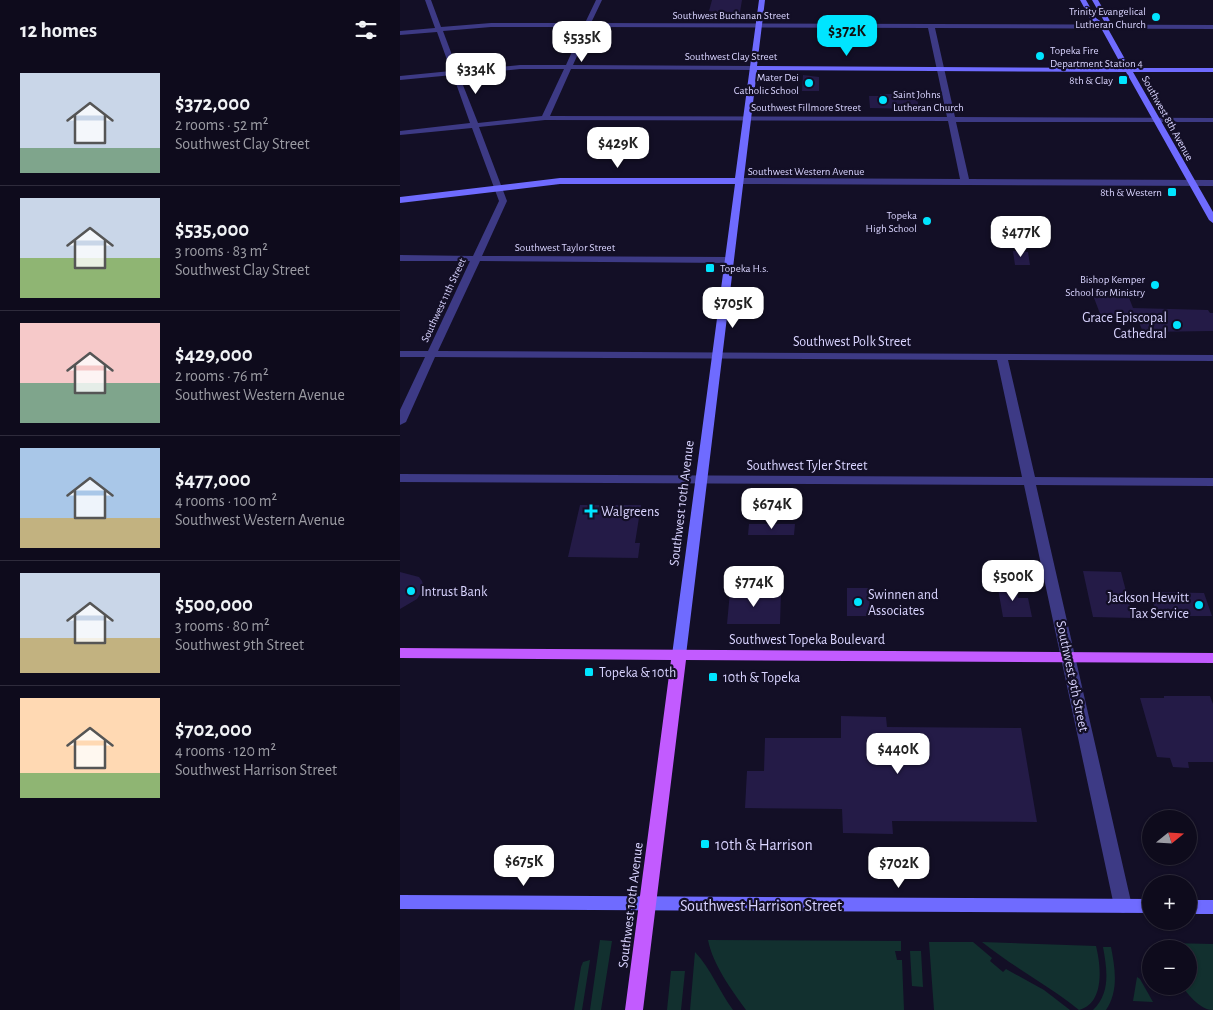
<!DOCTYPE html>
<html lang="en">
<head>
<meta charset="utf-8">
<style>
	body { margin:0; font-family:"Alegreya Sans",sans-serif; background:#1c1929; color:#f1f3f6; height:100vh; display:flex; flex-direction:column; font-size:19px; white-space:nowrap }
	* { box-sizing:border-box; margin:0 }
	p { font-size:16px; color:#9b9ba3 }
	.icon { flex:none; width:28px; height:28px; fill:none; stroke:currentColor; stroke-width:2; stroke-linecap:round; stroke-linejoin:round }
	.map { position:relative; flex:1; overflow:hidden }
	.drawer { display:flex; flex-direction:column; background:#0e0b1c; width:400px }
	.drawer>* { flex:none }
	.needle { width:32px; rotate:72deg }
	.fabs { position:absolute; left:742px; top:810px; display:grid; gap:10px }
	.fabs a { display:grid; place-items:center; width:55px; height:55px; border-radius:50%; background:#0e0b1c; box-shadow:0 1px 4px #0004,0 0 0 1px #2e2b3b; font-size:25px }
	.price { position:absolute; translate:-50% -42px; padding:0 11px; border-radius:10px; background:#fff; color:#222; font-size:16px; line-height:32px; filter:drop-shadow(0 1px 2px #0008) }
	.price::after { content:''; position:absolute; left:50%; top:30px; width:15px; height:11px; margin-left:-8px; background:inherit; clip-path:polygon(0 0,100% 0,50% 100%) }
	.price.active { background:#00e5ff; color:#111 }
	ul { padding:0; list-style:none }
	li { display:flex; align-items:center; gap:15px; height:125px; padding:0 20px }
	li+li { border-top:1px solid #2e2b3b }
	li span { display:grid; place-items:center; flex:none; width:140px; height:100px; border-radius:0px; color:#555 }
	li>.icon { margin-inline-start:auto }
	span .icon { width:60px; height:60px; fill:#fffc; stroke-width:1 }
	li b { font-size:21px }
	h2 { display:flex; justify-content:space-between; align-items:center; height:60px; padding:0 20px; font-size:21px }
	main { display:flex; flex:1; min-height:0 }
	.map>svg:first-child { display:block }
</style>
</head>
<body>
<main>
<section class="drawer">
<h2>12 homes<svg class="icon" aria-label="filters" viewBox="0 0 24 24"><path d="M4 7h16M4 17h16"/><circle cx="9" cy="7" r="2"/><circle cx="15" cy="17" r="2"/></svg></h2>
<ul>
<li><span style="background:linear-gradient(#c9d6e8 75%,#7fa58c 0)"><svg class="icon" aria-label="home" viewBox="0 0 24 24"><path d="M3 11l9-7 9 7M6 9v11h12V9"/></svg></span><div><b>$372,000</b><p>2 rooms · 52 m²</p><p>Southwest Clay Street</p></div></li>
<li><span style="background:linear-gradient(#c9d6e8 60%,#8fb573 0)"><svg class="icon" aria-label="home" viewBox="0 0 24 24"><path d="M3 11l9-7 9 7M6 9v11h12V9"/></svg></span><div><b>$535,000</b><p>3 rooms · 83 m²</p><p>Southwest Clay Street</p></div></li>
<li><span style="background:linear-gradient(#f6c9c9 60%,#7fa58c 0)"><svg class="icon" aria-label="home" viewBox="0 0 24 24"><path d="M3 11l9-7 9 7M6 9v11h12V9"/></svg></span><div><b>$429,000</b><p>2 rooms · 76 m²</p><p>Southwest Western Avenue</p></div></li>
<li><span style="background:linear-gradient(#a9c7e8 70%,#c2b280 0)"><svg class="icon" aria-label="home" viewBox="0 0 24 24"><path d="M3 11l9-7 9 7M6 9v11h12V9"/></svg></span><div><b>$477,000</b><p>4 rooms · 100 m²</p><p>Southwest Western Avenue</p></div></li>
<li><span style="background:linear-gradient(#c9d6e8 65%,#c2b280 0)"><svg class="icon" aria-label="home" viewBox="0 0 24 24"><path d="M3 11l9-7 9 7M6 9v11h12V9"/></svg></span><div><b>$500,000</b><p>3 rooms · 80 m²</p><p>Southwest 9th Street</p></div></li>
<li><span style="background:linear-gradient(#ffd9b3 75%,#8fb573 0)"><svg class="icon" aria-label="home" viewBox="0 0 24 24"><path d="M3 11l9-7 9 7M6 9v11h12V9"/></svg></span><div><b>$702,000</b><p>4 rooms · 120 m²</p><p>Southwest Harrison Street</p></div></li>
</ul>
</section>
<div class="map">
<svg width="813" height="1010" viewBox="0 0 813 1010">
	<rect width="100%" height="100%" fill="#130f26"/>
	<path fill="#12302f" d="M200,940L212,941L201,1010H190Z
		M308,940L501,941V951H495L497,960H502L504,1010H346C331,989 313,965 308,940Z
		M529,942H573L592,958L590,961L603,972L606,969L644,990L670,1010H534Z
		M582,942L696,946C701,966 705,1003 679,1010C648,985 613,967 582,942Z
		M766,943L813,944V1010C801,1010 789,996 782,986H789V949H767Z
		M703,947H711C715,968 719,991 706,1010H693C711,993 707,969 703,947Z
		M510,951H521L523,987L512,986Z
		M295,952C311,969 319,991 333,1010H290Z
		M190,960L182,1010H174L181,967L183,962Z
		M271,971H285L281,1010H267Z
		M737,977L740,979L753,1002L733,1001Z"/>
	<path fill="#241b47" d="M312,0H342L339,18H324L325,13L309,11Z
		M403,75L419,77V91H402Z
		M480,94H513L514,98H517L519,109L470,108L469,96H480Z
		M613,251L628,252L630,265H615Z
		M691,290H726L733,308L808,310L810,313H813V331L743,332L738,320L702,319Z
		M180,505H241L235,543H240L238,558L168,557Z
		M349,524H395L394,535H348Z
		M683,571L721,572L733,618L693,617Z
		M0,572L19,577L22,581L24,588L17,599L0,609Z
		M597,583H615L618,598H628L632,617H603Z
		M447,588H469L470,616H447Z
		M330,592H381L380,624H327Z
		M750,592L804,593L812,616H784L785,620H758Z
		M764,696H810L813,704V762H788L789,768L773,767L770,758L757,757L740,698H764Z
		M441,716L486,717L487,727L621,728L637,822L492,821L493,834L443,833L442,809L345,808L347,771H364L365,738H441Z"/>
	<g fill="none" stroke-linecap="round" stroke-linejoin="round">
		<path fill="#3d3a85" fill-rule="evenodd" d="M25,0H31L41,27L91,23H185L196,0H202L191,23L813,25V29L535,28L555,117L813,118V122H556L569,179L813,180V186L339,184L335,181L339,178L560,179L548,121L145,120L79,127L107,201L82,256L329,257L334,260L329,263L80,261L38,351L813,355V361L608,360L635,477L813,478V486L636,485L732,906L729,911L723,913L717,911L714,906L624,485L0,482V474L622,477L597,360L35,357L6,422L0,425V410L25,357H0V351H28L70,261H0V255L73,256L99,201L72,128L0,135V131L70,123L53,75L0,80V76L51,71L37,32L0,35V31L35,28ZM91,27H183L166,65H120L58,71L43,31ZM190,27L528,28L547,117L150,116L171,69L353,70L356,68L353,66L173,65ZM120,69H164L142,116L78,123L59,75Z"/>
		<path fill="#6f6bff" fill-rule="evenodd" d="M359,0H365L357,66L723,68L701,28L691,20L680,0H686L696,18L703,23L704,21L692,0H698L710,21L707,27L730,68H813V72H733L813,212V223L809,220L726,72L357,70L286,655L284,658H274L272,655L335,184H160L0,203V197L160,178H335Z
			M0,895L751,899V913L0,909Z
			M789,900H813V914H789Z"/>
		<path fill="#c25bff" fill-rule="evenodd" d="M0,648L813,653V663L286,660L243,1010H225L271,660L0,658Z"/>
	</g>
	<g fill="#00e5ff" stroke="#130f26" stroke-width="2">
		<circle cx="756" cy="17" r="5"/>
		<circle cx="640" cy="56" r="5"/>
		<rect x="718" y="75" width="10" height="10" rx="2.5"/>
		<circle cx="409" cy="83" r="5"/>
		<circle cx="483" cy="100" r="5"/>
		<rect x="767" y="187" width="10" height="10" rx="2.5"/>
		<circle cx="527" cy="221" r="5"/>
		<rect x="305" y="263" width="10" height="10" rx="2.5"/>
		<circle cx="755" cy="285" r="5"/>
		<circle cx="777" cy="325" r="5"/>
		<path d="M188.5 503.5h5v5h5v5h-5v5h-5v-5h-5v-5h5z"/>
		<circle cx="11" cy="591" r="5"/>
		<circle cx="458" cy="602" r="5"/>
		<circle cx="799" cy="605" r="5"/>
		<rect x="184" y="667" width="10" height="10" rx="2.5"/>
		<rect x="308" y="672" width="10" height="10" rx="2.5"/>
		<rect x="300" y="839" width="10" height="10" rx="2.5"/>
	</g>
	<g text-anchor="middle" stroke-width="4.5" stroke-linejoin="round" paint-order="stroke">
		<g font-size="11" fill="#d9d4ff" stroke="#130f26" text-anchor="end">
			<text x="746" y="15">Trinity Evangelical<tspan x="746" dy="13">Lutheran Church</tspan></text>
			<text x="650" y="54" text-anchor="start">Topeka Fire<tspan x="650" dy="13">Department Station 4</tspan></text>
			<text x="399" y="81">Mater Dei<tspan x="399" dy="13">Catholic School</tspan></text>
			<text x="713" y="84">8th &amp; Clay</text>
			<text x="493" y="98" text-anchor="start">Saint Johns<tspan x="493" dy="13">Lutheran Church</tspan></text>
			<text x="762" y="196">8th &amp; Western</text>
			<text x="517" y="219">Topeka<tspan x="517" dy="13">High School</tspan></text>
			<text x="320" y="272" text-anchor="start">Topeka H.s.</text>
			<text x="745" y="283">Bishop Kemper<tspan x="745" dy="13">School for Ministry</tspan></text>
		</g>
		<g font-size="11" fill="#d9d4ff" stroke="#130f26">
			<text x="331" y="19">Southwest Buchanan Street</text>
			<text x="331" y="60">Southwest Clay Street</text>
			<text x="406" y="111">Southwest Fillmore Street</text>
			<text transform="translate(768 118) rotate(61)" y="4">Southwest 8th Avenue</text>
			<text x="406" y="175">Southwest Western Avenue</text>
			<text x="165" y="251">Southwest Taylor Street</text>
			<text transform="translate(43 300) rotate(-65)" y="4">Southwest 11th Street</text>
		</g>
		<g font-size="14" fill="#d9d4ff" stroke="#130f26" text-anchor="start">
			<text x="767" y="322" text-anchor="end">Grace Episcopal<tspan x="767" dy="16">Cathedral</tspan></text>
			<text x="201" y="516">Walgreens</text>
			<text x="21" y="596">Intrust Bank</text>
			<text x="468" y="599">Swinnen and<tspan x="468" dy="16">Associates</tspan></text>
			<text x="789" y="602" text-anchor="end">Jackson Hewitt<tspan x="789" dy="16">Tax Service</tspan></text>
			<text x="199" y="677">Topeka &amp; 10th</text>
			<text x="323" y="682">10th &amp; Topeka</text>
		</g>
		<g font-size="14" fill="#d9d4ff" stroke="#130f26">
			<text x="452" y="346">Southwest Polk Street</text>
			<text x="407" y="470">Southwest Tyler Street</text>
			<text transform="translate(281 503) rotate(-83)" y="5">Southwest 10th Avenue</text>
			<text x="407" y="644">Southwest Topeka Boulevard</text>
			<text transform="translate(673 676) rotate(78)" y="5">Southwest 9th Street</text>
			<text transform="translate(230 905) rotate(-83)" y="5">Southwest 10th Avenue</text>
		</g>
		<g font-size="16" fill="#d9d4ff" stroke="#130f26" text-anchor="start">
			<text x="315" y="850">10th &amp; Harrison</text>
		</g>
		<g font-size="16" fill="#d9d4ff" stroke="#130f26">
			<text x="361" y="911">Southwest Harrison Street</text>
		</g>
	</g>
</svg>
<div class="fabs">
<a><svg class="needle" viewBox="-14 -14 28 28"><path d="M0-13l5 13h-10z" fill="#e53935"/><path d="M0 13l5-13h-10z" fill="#9b9ba3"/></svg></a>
<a>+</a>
<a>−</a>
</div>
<b class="price active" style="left:447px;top:57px">$372K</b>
<b class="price" style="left:182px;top:63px">$535K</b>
<b class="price" style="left:76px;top:95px">$334K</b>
<b class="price" style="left:218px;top:169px">$429K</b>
<b class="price" style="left:621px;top:258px">$477K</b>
<b class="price" style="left:333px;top:329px">$705K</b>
<b class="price" style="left:372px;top:530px">$674K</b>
<b class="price" style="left:613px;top:602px">$500K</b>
<b class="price" style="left:354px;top:608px">$774K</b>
<b class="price" style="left:498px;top:775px">$440K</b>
<b class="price" style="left:124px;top:887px">$675K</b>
<b class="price" style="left:499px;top:889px">$702K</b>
</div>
</main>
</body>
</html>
